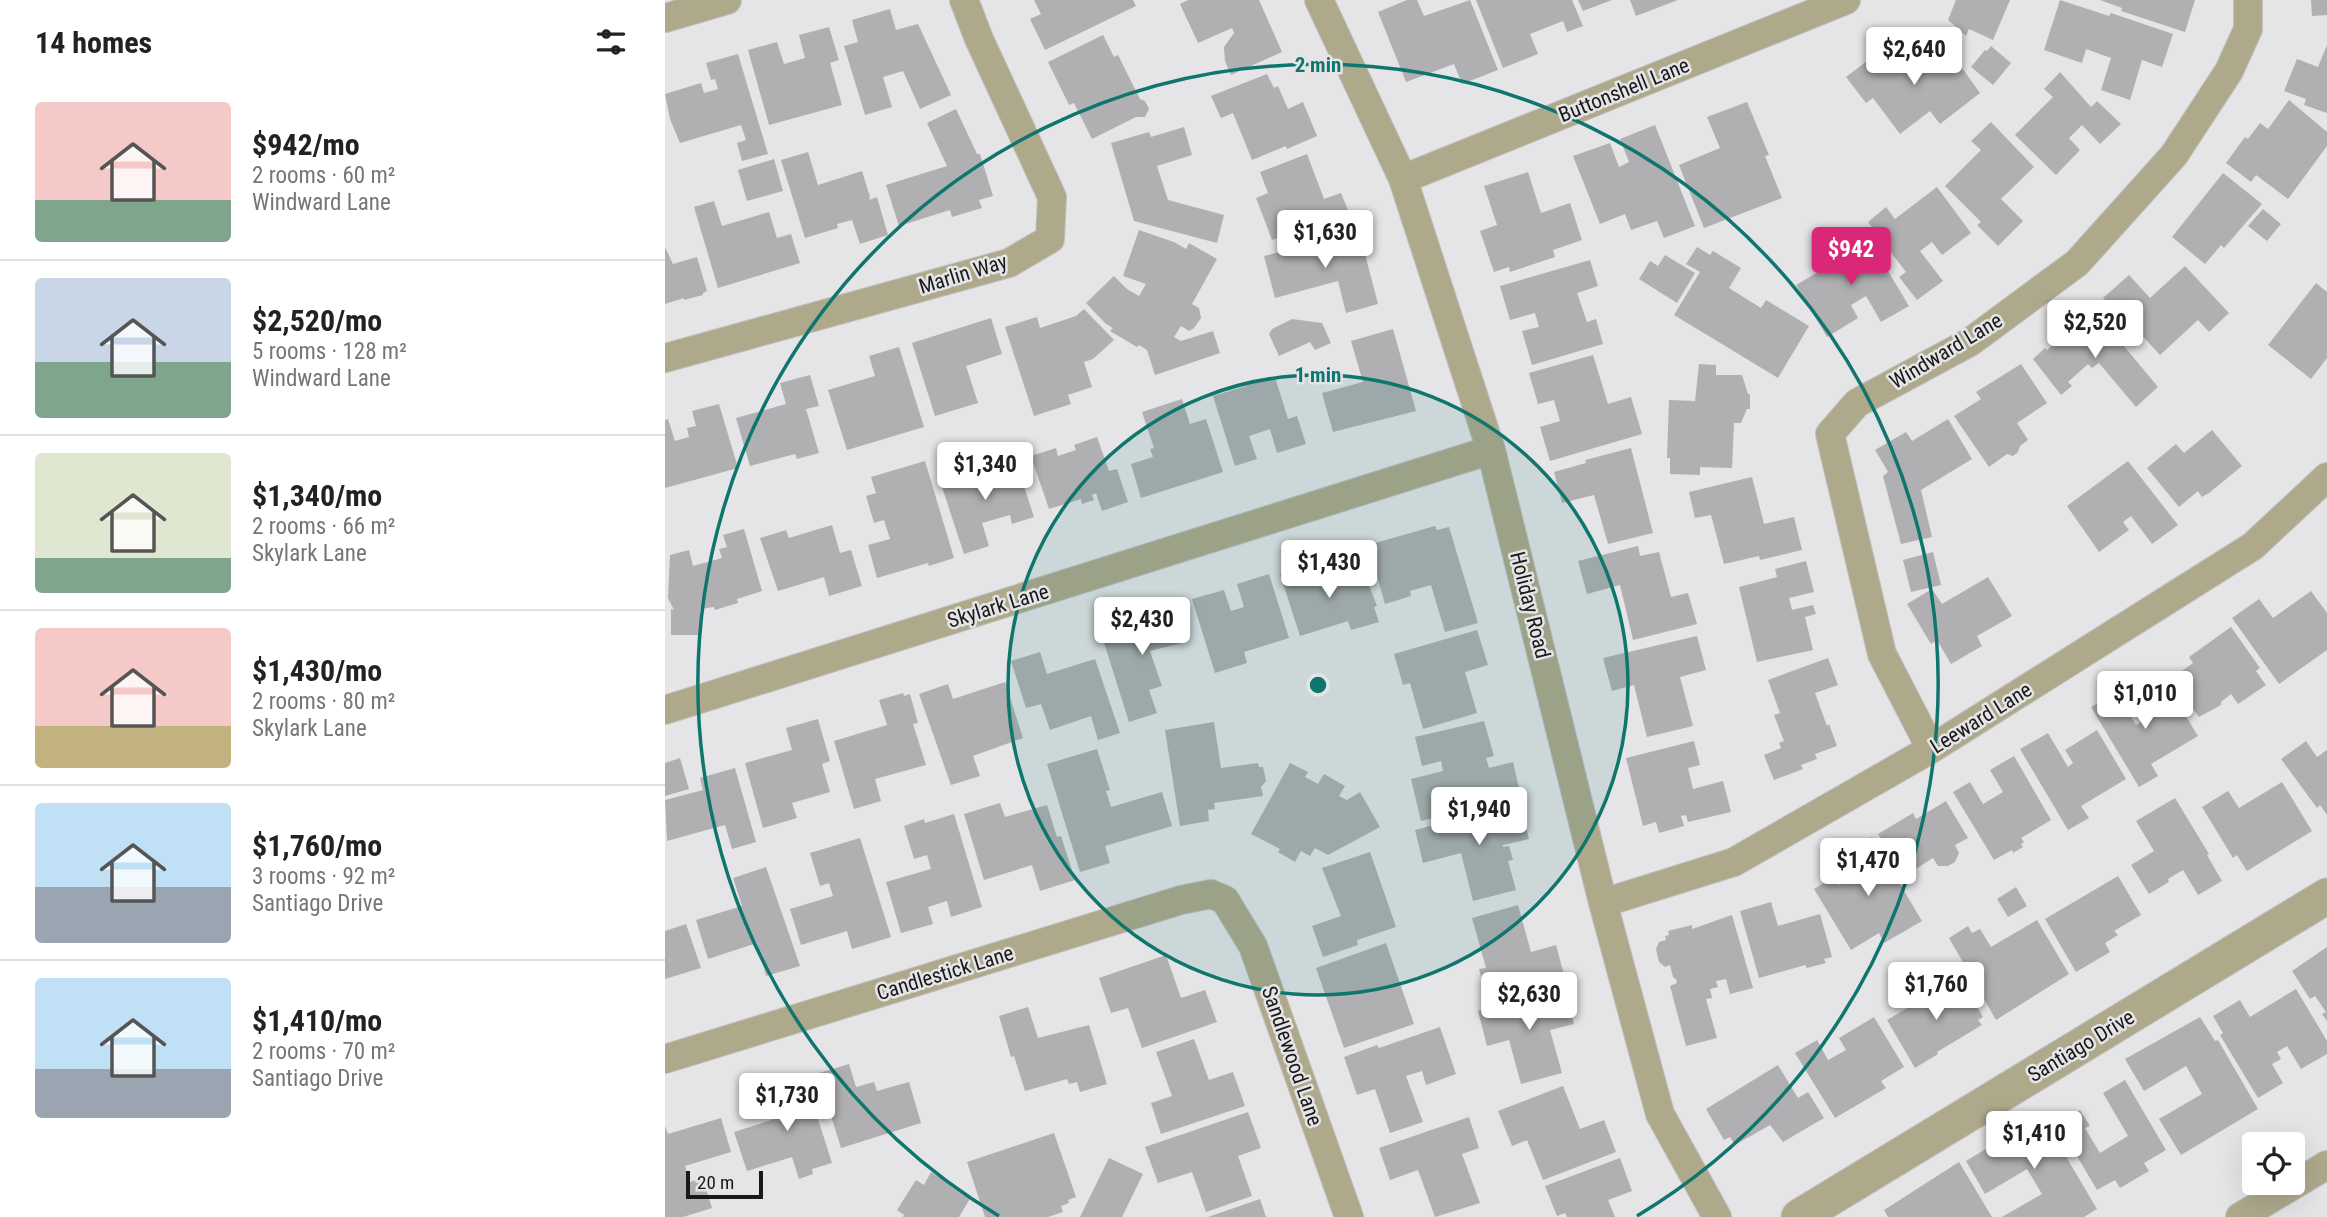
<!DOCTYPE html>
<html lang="en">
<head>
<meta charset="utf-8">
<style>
	body { margin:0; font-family:"Roboto Condensed",sans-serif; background:#f2f2f2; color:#222; height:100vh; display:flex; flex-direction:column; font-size:26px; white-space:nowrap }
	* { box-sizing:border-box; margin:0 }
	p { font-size:23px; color:#767676 }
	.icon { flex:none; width:38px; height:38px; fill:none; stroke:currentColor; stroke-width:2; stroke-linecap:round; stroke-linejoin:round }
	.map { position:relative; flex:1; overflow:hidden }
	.details { display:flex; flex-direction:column; background:#fff; width:665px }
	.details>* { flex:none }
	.controls { position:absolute; left:1577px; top:1132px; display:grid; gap:14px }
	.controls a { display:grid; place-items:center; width:63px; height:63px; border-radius:7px; background:#fff; box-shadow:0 7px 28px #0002; font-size:35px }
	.scale { position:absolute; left:21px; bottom:18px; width:77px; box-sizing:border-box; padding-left:7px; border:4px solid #19191a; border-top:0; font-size:19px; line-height:24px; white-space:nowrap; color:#19191a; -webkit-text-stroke:5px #e5e5e7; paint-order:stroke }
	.price { position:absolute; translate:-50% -60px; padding:0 16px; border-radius:7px; background:#fff; color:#222; font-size:23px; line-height:46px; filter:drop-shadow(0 2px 4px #0008) }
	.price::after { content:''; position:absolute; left:50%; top:42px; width:21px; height:16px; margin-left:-10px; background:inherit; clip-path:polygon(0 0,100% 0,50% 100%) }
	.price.current { background:#db2777; color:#fff }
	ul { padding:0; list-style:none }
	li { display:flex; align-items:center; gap:21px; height:175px; padding:0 35px }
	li+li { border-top:2px solid #e0e0e0 }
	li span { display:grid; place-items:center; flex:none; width:196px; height:140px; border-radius:7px; color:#555 }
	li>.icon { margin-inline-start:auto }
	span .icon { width:84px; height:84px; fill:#fffc; stroke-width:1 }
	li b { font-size:30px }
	h2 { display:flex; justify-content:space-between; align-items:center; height:84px; padding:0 35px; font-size:30px }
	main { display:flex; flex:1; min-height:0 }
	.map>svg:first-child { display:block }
</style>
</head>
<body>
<main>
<section class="details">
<h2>14 homes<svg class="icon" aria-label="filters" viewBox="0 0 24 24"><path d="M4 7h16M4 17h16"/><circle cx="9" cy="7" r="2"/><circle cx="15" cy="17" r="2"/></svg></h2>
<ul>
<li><span style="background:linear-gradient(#f6c9c9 70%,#7fa58c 0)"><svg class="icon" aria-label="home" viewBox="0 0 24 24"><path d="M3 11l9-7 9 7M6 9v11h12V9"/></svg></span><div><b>$942/mo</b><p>2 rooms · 60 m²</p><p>Windward Lane</p></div></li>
<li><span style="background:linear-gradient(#c9d6e8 60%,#7fa58c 0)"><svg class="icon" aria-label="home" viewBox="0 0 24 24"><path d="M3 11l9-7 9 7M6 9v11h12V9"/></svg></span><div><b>$2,520/mo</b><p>5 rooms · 128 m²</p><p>Windward Lane</p></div></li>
<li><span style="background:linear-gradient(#dfe7d0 75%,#7fa58c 0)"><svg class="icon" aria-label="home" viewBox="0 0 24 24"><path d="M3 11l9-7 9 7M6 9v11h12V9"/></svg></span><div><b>$1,340/mo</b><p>2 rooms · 66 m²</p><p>Skylark Lane</p></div></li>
<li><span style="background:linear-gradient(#f6c9c9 70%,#c2b280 0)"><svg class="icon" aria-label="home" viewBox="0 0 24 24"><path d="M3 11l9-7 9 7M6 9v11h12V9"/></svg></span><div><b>$1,430/mo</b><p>2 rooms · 80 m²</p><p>Skylark Lane</p></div></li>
<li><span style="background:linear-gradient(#bfe0f5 60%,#9aa5b1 0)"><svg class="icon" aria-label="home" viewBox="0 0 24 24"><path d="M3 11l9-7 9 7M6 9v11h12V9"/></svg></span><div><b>$1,760/mo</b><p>3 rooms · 92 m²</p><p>Santiago Drive</p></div></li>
<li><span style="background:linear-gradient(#bfe0f5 65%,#9aa5b1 0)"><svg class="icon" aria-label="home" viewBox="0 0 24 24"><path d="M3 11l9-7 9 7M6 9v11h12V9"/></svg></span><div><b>$1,410/mo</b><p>2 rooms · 70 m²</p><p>Santiago Drive</p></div></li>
</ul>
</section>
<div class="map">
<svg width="1662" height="1217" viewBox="0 0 1662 1217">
	<rect width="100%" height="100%" fill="#e5e5e7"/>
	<path fill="#b0b0b2" d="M369,0H468L471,6L380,50L365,19L376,14Z
		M523,0H594L617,52L566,75L560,61L559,47L569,33L567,28L533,43L515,4Z
		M742,0H752L759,16L805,0L833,70L797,84L789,64L741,82L713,12Z
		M811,0H907L918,26L902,32L898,21L865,34L873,54L838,68Z
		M913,0H947L918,11Z
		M965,0H1013L971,16Z
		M1291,0H1345L1328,40L1304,29L1301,36L1283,20Z
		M1395,0L1444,16L1446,13L1508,34L1497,67L1477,60L1465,100L1436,90L1446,58L1421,49L1417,63L1379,50Z
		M1435,0H1530L1520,32L1456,11L1457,8Z
		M1646,0H1662V15L1647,16Z
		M225,9L231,30L253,24L286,95L255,109L238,71L218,77L227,107L200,115L179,46L193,42L187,20Z
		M164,27L174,60L165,63L177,105L104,125L83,50L112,42L119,64L140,58L134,35Z
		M438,35L449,57L453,55L475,99L480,101L484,109L480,117H471L427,139L409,103L404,105L383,62Z
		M1267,43L1288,70L1295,65L1315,93L1275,124L1265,111L1235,134L1208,98L1201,103L1181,77L1215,51L1230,71Z
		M1662,45V113L1639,105L1641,99L1619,91L1632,59L1653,67Z
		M1326,46L1346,63L1328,85L1306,67L1320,50L1322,51Z
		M73,54L103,154L77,161L72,143L81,140L76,125L15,143L5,119L0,94L36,83L39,93L53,89L50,79L46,80L41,63Z
		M1395,72L1426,107L1432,101L1456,124L1435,144L1417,125L1404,138L1415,150L1391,175L1350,135L1388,97L1379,89Z
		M602,74L609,88L613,86L623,109L638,102L652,136L622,149L621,146L587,160L568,113L556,118L546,96Z
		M1624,100L1662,132V146L1623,199L1591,175L1586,182L1561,163L1580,137L1583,139L1595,123L1603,129Z
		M1082,102L1104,155L1100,156L1117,198L1039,228L1014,165L1055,148L1042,117Z
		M291,109L312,154H315L328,196L314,200L317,208L287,217L285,210L234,226L221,185L282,166L262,123Z
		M1326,122L1369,167L1336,199L1358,221L1333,246L1312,225L1316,222L1280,186L1316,150L1306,141Z
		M990,125L1030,226L999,238L992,221L966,230L960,214L935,224L908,156L945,143L954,167L964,162L955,139Z
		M519,127L527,155L492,166L503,200L559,215L552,243L469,221L446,143L484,132L486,137Z
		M143,152L153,185L197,171L205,197L204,200L212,197L223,235L195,244L187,220L172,224L173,228L140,238L116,160Z
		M642,154L659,199L676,193L687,220L660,231L657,221L607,240L591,198L603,193L595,172Z
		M109,159L118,191L82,201L73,170Z
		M863,172L876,213L905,203L917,240L888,250L890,257L845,272L844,267L829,272L815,231L832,225L819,186Z
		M1558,173L1597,204L1559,248L1556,245L1540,264L1507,237Z
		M1272,187L1306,233L1277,255L1267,242L1255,251L1278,281L1252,300L1234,277L1241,272L1203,222L1221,207L1230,219Z
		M49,201L57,226L104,212L112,238L126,234L135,263L53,288L29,207Z
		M1598,209L1616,224L1602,241L1583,226Z
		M474,230L509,242L521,249L524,243L552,259L527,304L534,308L536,318L529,328L524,331L516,326L509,337L516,341L548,331L555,353L490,375L482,350L474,345L472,347L445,331L448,328L440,323L421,303L449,276L462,289L474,296L481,284L458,276Z
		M1198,230L1207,245L1200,249L1210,265L1217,261L1244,306L1216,322L1201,296L1186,305L1193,318L1162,337L1131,285L1177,258L1170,246Z
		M694,231L713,304L681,313L673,281L610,298L599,256Z
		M0,247L8,264L32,257L42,291L38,293V295L19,300V298L0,304Z
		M1032,247L1045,255L1048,251L1076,268L1064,288L1096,308L1101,300L1144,326L1113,378L1009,315L1035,272L1021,264Z
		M1000,255L1030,273L1012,303L974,279L985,261L993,266Z
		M925,260L933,286L912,293L922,322L931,319L938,344L867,365L857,331L874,327L870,313L845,320L835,286Z
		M1520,266L1564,313L1544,332L1533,320L1495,355L1461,318L1458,320L1438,298L1464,275L1485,298Z
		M1651,283L1662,292V358L1646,379L1603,345Z
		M419,309L449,340L428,359L419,362L427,387L403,395L406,404L369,416L340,327L372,317L375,328L411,316Z
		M1428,314L1432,318L1434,316L1493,387L1471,407L1434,363L1427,368L1423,364L1403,382L1407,386L1396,395L1368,359L1380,348L1382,350L1399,335L1401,337Z
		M326,318L337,354L301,366L313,403L270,416L247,343Z
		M627,319L657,323L666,343L650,350L645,342L614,356L604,334L607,329Z
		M728,329L751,411L668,432L657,393L698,382L686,341Z
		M234,347L259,427L182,450L163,390L210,376L204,356Z
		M928,355L943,404L966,397L977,434L885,461L875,427L895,421L889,400L873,404L864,373Z
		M1034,364L1051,365V375H1077L1083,394H1085V409H1082L1076,423H1069L1067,468L1035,467V475L1005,474V458H1002L1004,400L1030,401Z
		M1356,364L1382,403L1352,423L1363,440L1355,446L1353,452L1348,456L1342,454L1324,467L1289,416L1316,399L1311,392Z
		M145,375L154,406L141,409L154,453L132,459L130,454L85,466L71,418L121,404L115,383Z
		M610,377L623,419L632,416L641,444L612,453L605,429L584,436L592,459L570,466L548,396Z
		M517,399L525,424L541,419L558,472L476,498L466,464L488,457L485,449L489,448L477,412Z
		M54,404L73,468L0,488V420L3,419L10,441L24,437L22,428L31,426L27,411Z
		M1283,419L1307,459L1256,490L1267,537L1236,544L1218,476L1223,472L1210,450L1241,432L1247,441Z
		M1547,430L1577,466L1544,493L1537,497L1533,491L1514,507L1482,468L1511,444L1519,453Z
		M432,437L444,471L452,469L463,502L437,511L431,493L427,495L429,500L417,504L416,499L384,509L366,456L391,448L393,456L411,450L409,445Z
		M966,448L988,533L943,544L929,495L897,503L889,472L921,463L920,460Z
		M260,461L289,558L264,566L263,563L212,578L203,545L225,539L219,520L209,523L201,496L211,493L206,477Z
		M1463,461L1513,525L1487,544L1466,516L1458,522L1464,530L1434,552L1402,506Z
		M351,462L369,517L347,524L345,515L317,523L324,546L299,554L274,478L307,470L308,475Z
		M1087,477L1099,524L1129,517L1137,550L1095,560L1094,556L1059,564L1046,515L1030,518L1024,492Z
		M167,525L175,553L186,550L197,586L164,596L159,577L113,591L95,538L121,530L124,538Z
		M770,526L772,530L784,527L813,623L780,632L766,585L745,591L746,596L720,604L703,545Z
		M79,529L97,591L72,599L73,603L50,610L49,607L35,609V635H6V609L9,610L3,598L5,555L24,550L28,566L57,558L54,549L62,547L58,535Z
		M973,546L975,556L994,552L1006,597L1023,593L1032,624L968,640L955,585L922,594L913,561Z
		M1268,552L1276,585L1246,592L1238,560Z
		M1141,561L1149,592L1124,598L1127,610L1148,605L1151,614L1140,617L1148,650L1092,662L1074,587L1112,577L1110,569Z
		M644,565L649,580L647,583L660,579L658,575L668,572L670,579L698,570L712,606L709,607L714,622L686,630L683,621L635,636L615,574Z
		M604,574L624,638L579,652L582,663L550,673L527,599L559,590L566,611L579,607L572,584Z
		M1323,577L1347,616L1312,636L1317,646L1286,664L1272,640L1266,644L1242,604L1267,589L1277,604Z
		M1646,591L1662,613V650L1614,684L1567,618L1594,599L1608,618Z
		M512,607L524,641L485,651L497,686L484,690L492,713L464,722L436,633L462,625L461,621Z
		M1566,627L1595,668L1591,671L1601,685L1573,704L1566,694L1556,702V705L1534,717L1506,679L1528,663L1524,657Z
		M812,630L823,665L800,672L812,713L758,729L745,683L738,685L729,654Z
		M1032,636L1041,670L1015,677L1028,726L982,737L969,685L947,691L938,658Z
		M375,652L382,674L430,659L455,733L433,740L426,716L385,730L376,704L361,708L346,661Z
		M1163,658L1173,685L1150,693L1162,726L1164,724L1172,746L1150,754L1152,759L1136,765L1138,769L1109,780L1099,755L1116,748L1114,743L1119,741L1109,715L1115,713L1103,680Z
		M340,682L358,738L308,756L315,776L286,785L254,694L283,684L288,699Z
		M1503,687L1533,736L1486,764L1493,776L1474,787L1426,707L1452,692L1471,725L1480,720L1471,706Z
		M238,693L239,696L245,694L253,723L248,724L261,765L210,779L216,801L189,809L169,741L222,725L214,700Z
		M153,719L165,761L157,764L165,792L127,803L132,818L98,828L80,763L127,750L121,728Z
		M819,721L829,756L821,758L824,768L848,762L856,797L756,821L746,779L778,771L776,761L757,766L750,737Z
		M549,722L556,768L593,763L594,767H598L601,781L596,787L598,796L549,803L550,809L543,810L544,821L515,826L500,730Z
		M1432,730L1461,779L1416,806L1424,818L1403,830L1355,749L1383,733L1403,767L1408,763L1400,750Z
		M1029,741L1035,765L1023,768L1028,789L1058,781L1066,812L1023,822L1021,815L1016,816L1019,826L994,833L991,822L978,826L961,758Z
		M1641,741L1652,757L1662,750V815L1655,805L1652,808L1616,759Z
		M432,749L445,790L441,791L446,807L497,792L507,826L440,846L445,863L415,872L382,764Z
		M1349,756L1386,820L1356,838L1359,842L1356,844L1358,847L1348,853L1347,850L1329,860L1288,792L1305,782L1318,804L1338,792L1325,770Z
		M15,758L24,789L0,796V763Z
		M625,763L643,772L640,777L653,784L659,774L680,786L674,796L682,800L695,792L715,827L663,855L650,848L645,856L636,851L630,862L613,852L615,849L586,834Z
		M70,768L91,842L67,849L60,825L2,841L0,800L38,790L35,778Z
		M1617,782L1647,831L1582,871L1572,855L1568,858L1537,807L1563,791L1574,808Z
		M1510,798L1544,854L1542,855L1557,881L1533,895L1518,870L1503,879L1504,882L1484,894L1466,865L1489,851L1471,821Z
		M1281,801L1303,838L1290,845L1294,853L1290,862L1283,866H1273L1268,858L1238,877L1213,834L1248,813L1251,819Z
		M335,803L340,817L382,805L392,837L396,836L410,880L375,891L367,865L319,880L299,814Z
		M849,804V806L855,804L864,839L838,845V847L844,846L848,860L843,861L851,890L808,901L796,853L758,863L750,830Z
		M289,814L317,907L286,917L282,901L263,907L268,924L236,933L221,882L266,869L262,855L249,859L239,826L259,819L260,823Z
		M1207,837L1257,921L1219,943L1214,933L1186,950L1149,889L1169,877L1174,885L1183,880L1172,857Z
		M195,838L226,937L187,949L182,931L136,945L125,909L168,896L164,883L155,886L145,853Z
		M705,852L731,927L692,940L693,945L658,957L647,926L676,916L657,868Z
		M101,867L135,966L101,976L92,943L43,959L31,920L77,906L68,878Z
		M1453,876L1476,915L1449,931L1453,935L1440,943L1445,952L1411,972L1380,919Z
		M1351,887L1362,906L1343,917L1332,899Z
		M1106,902L1113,926L1155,914L1167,957L1159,959L1161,963L1142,968L1140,965L1094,978L1075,911Z
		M853,905L866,952L891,945L901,982L823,1003L814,969L821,968L807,918Z
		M1067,915L1088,988L1065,994L1061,979L1051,981L1053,987L1045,989L1047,998L1041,999L1052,1038L1021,1046L1005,986L1012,983L1011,979L1008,977L1005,965L1000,967L994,962L991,949L994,942L1001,940L1000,936L1004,935L1003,931L1027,925V929Z
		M1372,920L1404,974L1331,1020L1284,938L1303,926L1307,933L1315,929L1326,947Z
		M21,924L36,968L0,979V931Z
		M721,943L749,1024L679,1048L651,968Z
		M1662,947V1021L1657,1014L1661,1012L1650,996L1645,999L1627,971Z
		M501,955L516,998L540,990L552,1022L477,1048L463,1008L446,1013L434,978Z
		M1295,977L1318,1017L1313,1020L1317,1025L1272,1052L1273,1054L1250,1068L1222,1020Z
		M899,988L909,1024L885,1030L897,1073L856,1084L844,1040L822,1046L813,1011Z
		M1631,989L1662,1041V1054L1636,1069L1622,1046L1612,1052L1616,1059L1607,1064L1618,1083L1593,1098L1555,1035L1558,1033L1548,1016L1575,1000L1585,1017Z
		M363,1007L373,1038L424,1025L442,1084L415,1092L412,1082L404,1084L402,1079L360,1091L349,1056L346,1057L334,1016Z
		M1209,1017L1239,1067L1216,1081L1221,1088L1170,1118L1130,1053L1152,1040L1163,1060L1181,1050L1174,1038Z
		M1535,1017L1550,1041L1553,1040L1593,1109L1516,1155L1494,1119L1537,1094L1521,1066L1479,1091L1460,1059Z
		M775,1027L791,1074L761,1085L757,1071L741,1076L758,1122L725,1133L710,1089L692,1095L679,1057L712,1045L714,1048Z
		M529,1039L544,1080L568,1072L580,1106L496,1134L486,1103L507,1096L491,1052Z
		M184,1064L191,1087L209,1082L212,1091L244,1082L256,1123L176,1148L164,1109H166L163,1099L159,1100L151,1074Z
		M1113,1065L1133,1098L1143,1092L1159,1118L1118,1142L1105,1125L1070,1145L1065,1137L1059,1140L1041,1109Z
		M139,1075L167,1163L147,1169L148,1174L134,1179L127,1157L82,1171L69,1132L119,1116L109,1084Z
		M1460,1080L1501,1150L1479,1163L1484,1171L1455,1188L1450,1180L1432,1190L1400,1136L1405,1133L1397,1121L1415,1110L1425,1126L1420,1128L1435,1153L1463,1136L1438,1093Z
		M898,1086L915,1129L939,1120L951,1152L878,1180L862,1140L847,1146L833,1111Z
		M1374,1111L1432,1209L1419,1217H1337L1377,1194L1362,1169L1320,1194L1301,1161L1339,1138L1336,1133Z
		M583,1112L596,1148L573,1156L587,1196L541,1212L527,1172L493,1183L480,1147Z
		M804,1117L814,1148L797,1154L815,1203L770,1217L753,1170L725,1180L714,1148Z
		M56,1118L66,1152L20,1166L25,1182L38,1178L47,1208L18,1217H0V1126L3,1134Z
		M389,1133L411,1197L403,1200L404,1203L396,1206L398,1212L383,1217H320L302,1162Z
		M444,1158L478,1174L457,1217H415Z
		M955,1158L967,1191L943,1200L950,1217H902L900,1213L892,1216L880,1186Z
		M1294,1162L1327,1217H1223L1219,1210Z
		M266,1172L306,1197L294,1217H238L239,1215L232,1210L251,1180L259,1185Z
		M595,1199L601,1217H543Z"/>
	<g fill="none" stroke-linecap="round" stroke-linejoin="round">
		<defs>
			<path id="minor" d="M654,0L738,179L826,450L938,903L995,1114L1052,1217
				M0,18L62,0
				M738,179L1181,0
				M0,358L344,263L385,239L387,197L314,39L299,0
				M0,710L826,450
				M1266,749L1217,654L1165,434L1192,403L1305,342L1412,263L1509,155L1564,71L1583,29V0
				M938,903L1069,862L1266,749L1588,546L1662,477
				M0,1059L516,900L546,894L560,900L588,946L684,1217
				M1575,1217L1662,1165"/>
			<path id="tertiary" d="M1134,1217L1662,896"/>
		</defs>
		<use href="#minor" stroke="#c0c0c2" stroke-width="30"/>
		<use href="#tertiary" stroke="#c0c0c2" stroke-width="37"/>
		<use href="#minor" stroke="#afa98c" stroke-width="28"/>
		<use href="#tertiary" stroke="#afa98c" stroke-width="35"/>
	</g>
	<circle cx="653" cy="685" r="310" fill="#0f766e" fill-opacity=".12"/>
	<g fill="none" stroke="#0f766e" stroke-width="3.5">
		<circle cx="653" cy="685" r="310"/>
		<path d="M334 1216A620 620 0 1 1 972 1216"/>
	</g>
	<g text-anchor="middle" stroke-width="5" stroke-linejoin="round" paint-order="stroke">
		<g font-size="21" fill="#19191a" stroke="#e5e5e7">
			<text transform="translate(959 90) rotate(-22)" y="7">Buttonshell Lane</text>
			<text transform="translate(298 274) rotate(-17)" y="7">Marlin Way</text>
			<text transform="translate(1281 351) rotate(-31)" y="7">Windward Lane</text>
			<text transform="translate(865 605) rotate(76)" y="7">Holiday Road</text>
			<text transform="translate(333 606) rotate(-17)" y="7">Skylark Lane</text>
			<text transform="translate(1316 718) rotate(-32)" y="7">Leeward Lane</text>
			<text transform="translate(280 973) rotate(-17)" y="7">Candlestick Lane</text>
			<text transform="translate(1416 1046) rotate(-31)" y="7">Santiago Drive</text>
			<text transform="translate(627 1056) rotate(71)" y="7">Sandlewood Lane</text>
		</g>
	</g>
	<circle cx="653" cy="685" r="10" fill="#0f766e" stroke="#e5e5e7" stroke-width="3.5"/>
	<g font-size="21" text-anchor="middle" font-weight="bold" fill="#0f766e" stroke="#e5e5e7" stroke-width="5" stroke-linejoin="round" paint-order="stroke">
		<text x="653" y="72">2 min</text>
		<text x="653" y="382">1 min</text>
	</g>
</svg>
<div class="controls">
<a><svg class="icon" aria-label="locate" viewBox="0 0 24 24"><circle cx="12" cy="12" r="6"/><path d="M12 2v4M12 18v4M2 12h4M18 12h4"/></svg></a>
</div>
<div class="scale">20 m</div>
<b class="price" style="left:1249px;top:87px">$2,640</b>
<b class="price" style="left:660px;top:270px">$1,630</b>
<b class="price current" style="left:1186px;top:287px">$942</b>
<b class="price" style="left:1430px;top:360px">$2,520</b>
<b class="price" style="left:320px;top:502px">$1,340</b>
<b class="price" style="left:664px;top:600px">$1,430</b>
<b class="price" style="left:477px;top:657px">$2,430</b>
<b class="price" style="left:1480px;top:731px">$1,010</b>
<b class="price" style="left:814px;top:847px">$1,940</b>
<b class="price" style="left:1203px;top:898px">$1,470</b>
<b class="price" style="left:1271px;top:1022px">$1,760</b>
<b class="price" style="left:864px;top:1032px">$2,630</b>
<b class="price" style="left:122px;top:1133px">$1,730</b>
<b class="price" style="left:1369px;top:1171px">$1,410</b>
</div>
</main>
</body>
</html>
